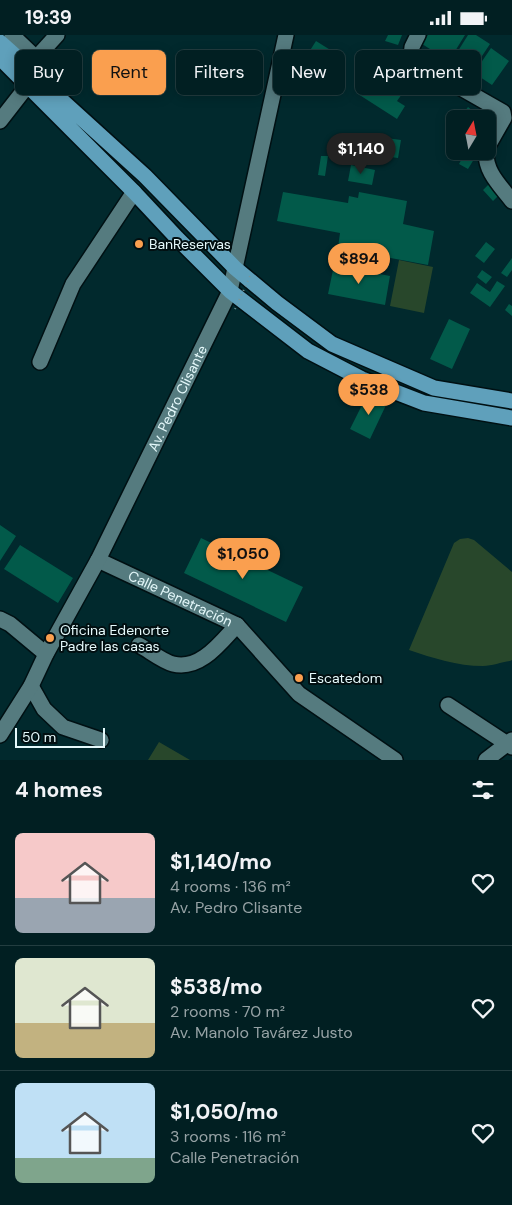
<!DOCTYPE html>
<html lang="en">
<head>
<meta charset="utf-8">
<style>
	body { margin:0; font-family:"DM Sans",sans-serif; background:#0b272a; color:#f1f3f6; height:100vh; display:flex; flex-direction:column; font-size:19px; white-space:nowrap }
	* { box-sizing:border-box; margin:0 }
	p { font-size:16px; color:#96a2a5 }
	.icon { flex:none; width:28px; height:28px; fill:none; stroke:currentColor; stroke-width:2; stroke-linecap:round; stroke-linejoin:round }
	.map { position:relative; height:725px; overflow:hidden }
	.panel { display:flex; flex-direction:column; background:#011f22; flex:1 }
	.panel>* { flex:none }
	.hud { position:absolute; left:15px; top:15px; width:482px; height:45px; display:flex; gap:10px }
	.needle { width:32px; rotate:10deg }
	.tools { position:absolute; left:446px; top:75px; display:grid; gap:10px }
	.tools a { display:grid; place-items:center; width:50px; height:50px; border-radius:8px; background:#011f22; box-shadow:0 2px 12px #0003,0 0 0 1px #233d40; font-size:25px }
	.scale { position:absolute; left:15px; bottom:12px; width:90px; box-sizing:border-box; padding-left:5px; border:2px solid #e5f9fb; border-top:0; font-size:14px; line-height:18px; white-space:nowrap; color:#e5f9fb; -webkit-text-stroke:4px #020f11; paint-order:stroke }
	.price { position:absolute; translate:-50% -42px; padding:0 11px; border-radius:18px; background:#fa9f4f; color:#111; font-size:16px; line-height:32px; filter:drop-shadow(0 1px 2px #0008) }
	.price::after { content:''; position:absolute; left:50%; top:30px; width:15px; height:11px; margin-left:-8px; background:inherit; clip-path:polygon(0 0,100% 0,50% 100%) }
	.price.on { background:#222; color:#fff }
	ul { padding:0; list-style:none }
	li { display:flex; align-items:center; gap:15px; height:125px; padding:0 15px }
	li+li { border-top:1px solid #233d40 }
	li span { display:grid; place-items:center; flex:none; width:140px; height:100px; border-radius:8px; color:#555 }
	li>.icon { margin-inline-start:auto }
	span .icon { width:60px; height:60px; fill:#fffc; stroke-width:1 }
	li b { font-size:21px }
	h2 { display:flex; justify-content:space-between; align-items:center; height:60px; padding:0 15px; font-size:21px }
	.pill { padding:0 18px; border-radius:8px; background:#011f22; box-shadow:0 2px 12px #0003,0 0 0 1px #233d40; font-size:18px; line-height:45px }
	.pill.on { background:#fa9f4f; color:#111 }
	.status { display:flex; justify-content:space-between; align-items:center; height:35px; padding:0 25px; background:#011f22; direction:ltr }
	.status svg { height:14px; fill:currentColor }
	.map>svg:first-child { display:block }
</style>
</head>
<body>
<div class="status"><b>19:39</b><svg viewBox="0 0 49 12"><path d="M0 12V9h3v3zM5 12V6h3v6zM10 12V3h3v9zM15 12V0h3v12zM26 1h20v11H26zM47 4h2v5h-2z"/></svg></div>
<div class="map">
<svg width="512" height="725" viewBox="0 0 512 725">
	<rect width="100%" height="100%" fill="#01292d"/>
	<path fill="#28472b" d="M399,225L433,232L424,278L390,271Z
		M468,503L474,505L512,537V625L510,626C501,627 492,631 483,631C457,631 433,623 409,615L454,508L460,504Z
		M159,707L190,725H148Z"/>
	<path fill="#025a4a" d="M388,0H402L398,10L385,6Z
		M428,0H465L449,26L422,9Z
		M468,0H476L490,9L472,36L453,24Z
		M316,6L340,21L326,43L302,28Z
		M491,13L509,26L492,50L474,38Z
		M371,39L402,59L397,66L405,71L397,84L358,59Z
		M468,72L483,84H459Z
		M492,73L501,78L488,101V84H486Z
		M455,89V109L445,101Z
		M357,99L401,105L398,123L355,117Z
		M334,106L351,109L348,127L331,125Z
		M466,116H479L468,134L459,129Z
		M321,121H328L325,141L318,140Z
		M351,130L375,135L372,150L348,146Z
		M489,149L500,159L493,166L483,155Z
		M283,157L348,168L349,161L358,163L359,157L407,166L403,189L434,196L428,230L364,218L362,232L336,227L340,198L277,186Z
		M486,207L495,214L484,228L475,221Z
		M512,223V235L507,242L501,238Z
		M334,230L390,241L385,270L328,259Z
		M482,235L492,242L486,249L477,242Z
		M497,246L505,251L490,272L470,258L477,248L490,257Z
		M509,269L512,271V281L505,275Z
		M449,284L470,294L452,334L430,324Z
		M368,358L387,368L370,404L350,394Z
		M0,490L16,501L0,526Z
		M201,503L303,552L286,587L184,538Z
		M20,510L73,543L58,568L4,534Z"/>
	<g fill="none" stroke-linecap="round" stroke-linejoin="round">
		<defs>
			<g id="minor">
				<path d="M12,0L36,23"/>
				<path d="M418,0L412,12L411,21L417,28L503,77L504,83L488,111"/>
				<path d="M28,32L57,0"/>
				<path d="M0,86L28,50"/>
				<path d="M486,116C485,137 500,150 512,166"/>
				<path d="M40,327L73,249L134,157"/>
				<path id="s1" d="M98,525L237,590L299,659L395,725"/>
				<path d="M0,584L10,589L46,619"/>
				<path d="M139,610C150,616 162,626 173,629C200,636 221,607 237,590"/>
				<path d="M31,651L44,674L63,692L101,705"/>
				<path d="M448,670L512,712"/>
				<path id="s2" d="M0,700L31,651L46,619L98,525L230,256L286,0"/>
				<path d="M486,725L512,705"/>
			</g>
			<path id="major" d="M0,7L28,32L36,42L145,141L235,233L277,268L332,309L434,353L512,366
				M0,23L134,157L177,203L230,256L308,316L362,344L424,368L512,383"/>
		</defs>
		<use href="#minor" stroke="#001013" stroke-width="18"/>
		<use href="#major" stroke="#001013" stroke-width="18"/>
		<use href="#minor" stroke="#557b7f" stroke-width="15"/>
		<use href="#major" stroke="#5fa0bb" stroke-width="15"/>
		<path stroke="#79979a" stroke-width="2" stroke-dasharray="1 4" stroke-linecap="butt" d="M235,274L251,239"/>
	</g>
	<g fill="#fa9f4f" stroke="#020f11" stroke-width="2">
		<circle cx="139" cy="209" r="5"/>
		<circle cx="50" cy="603" r="5"/>
		<circle cx="299" cy="643" r="5"/>
	</g>
	<g text-anchor="middle" stroke-width="4" stroke-linejoin="round" paint-order="stroke">
		<g font-size="14" fill="#e5f9fb" stroke="#020f11" text-anchor="start">
			<text x="149" y="214">BanReservas</text>
			<text x="60" y="600">Oficina Edenorte<tspan x="60" dy="16">Padre las casas</tspan></text>
			<text x="309" y="648">Escatedom</text>
		</g>
		<g font-size="14" fill="#e5f9fb" stroke="#020f11">
			<text dy="5" stroke="none"><textPath href="#s2" startOffset="381">Av. Pedro Clisante</textPath></text>
			<text dy="5" stroke="none"><textPath href="#s1" startOffset="91">Calle Penetración</textPath></text>
		</g>
	</g>
</svg>
<div class="tools">
<a><svg class="needle" viewBox="-14 -14 28 28"><path d="M0-13l5 13h-10z" fill="#e53935"/><path d="M0 13l5-13h-10z" fill="#96a2a5"/></svg></a>
</div>
<div class="scale">50 m</div>
<b class="price on" style="left:361px;top:140px">$1,140</b>
<b class="price" style="left:359px;top:250px">$894</b>
<b class="price" style="left:369px;top:381px">$538</b>
<b class="price" style="left:243px;top:545px">$1,050</b>
<div class="hud">
<a class="pill">Buy</a>
<a class="pill on">Rent</a>
<a class="pill">Filters</a>
<a class="pill">New</a>
<a class="pill">Apartment</a>
</div>
</div>
<section class="panel">
<h2>4 homes<svg class="icon" aria-label="filters" viewBox="0 0 24 24"><path d="M4 7h16M4 17h16"/><circle cx="9" cy="7" r="2"/><circle cx="15" cy="17" r="2"/></svg></h2>
<ul>
<li><span style="background:linear-gradient(#f6c9c9 65%,#9aa5b1 0)"><svg class="icon" aria-label="home" viewBox="0 0 24 24"><path d="M3 11l9-7 9 7M6 9v11h12V9"/></svg></span><div><b>$1,140/mo</b><p>4 rooms · 136 m²</p><p>Av. Pedro Clisante</p></div><svg class="icon" aria-label="heart" viewBox="0 0 24 24"><path d="M12 20l-8-8c-3-5 5-10 8-4 3-6 11-1 8 4z"/></svg></li>
<li><span style="background:linear-gradient(#dfe7d0 65%,#c2b280 0)"><svg class="icon" aria-label="home" viewBox="0 0 24 24"><path d="M3 11l9-7 9 7M6 9v11h12V9"/></svg></span><div><b>$538/mo</b><p>2 rooms · 70 m²</p><p>Av. Manolo Tavárez Justo</p></div><svg class="icon" aria-label="heart" viewBox="0 0 24 24"><path d="M12 20l-8-8c-3-5 5-10 8-4 3-6 11-1 8 4z"/></svg></li>
<li><span style="background:linear-gradient(#bfe0f5 75%,#7fa58c 0)"><svg class="icon" aria-label="home" viewBox="0 0 24 24"><path d="M3 11l9-7 9 7M6 9v11h12V9"/></svg></span><div><b>$1,050/mo</b><p>3 rooms · 116 m²</p><p>Calle Penetración</p></div><svg class="icon" aria-label="heart" viewBox="0 0 24 24"><path d="M12 20l-8-8c-3-5 5-10 8-4 3-6 11-1 8 4z"/></svg></li>
</ul>
</section>
</body>
</html>
